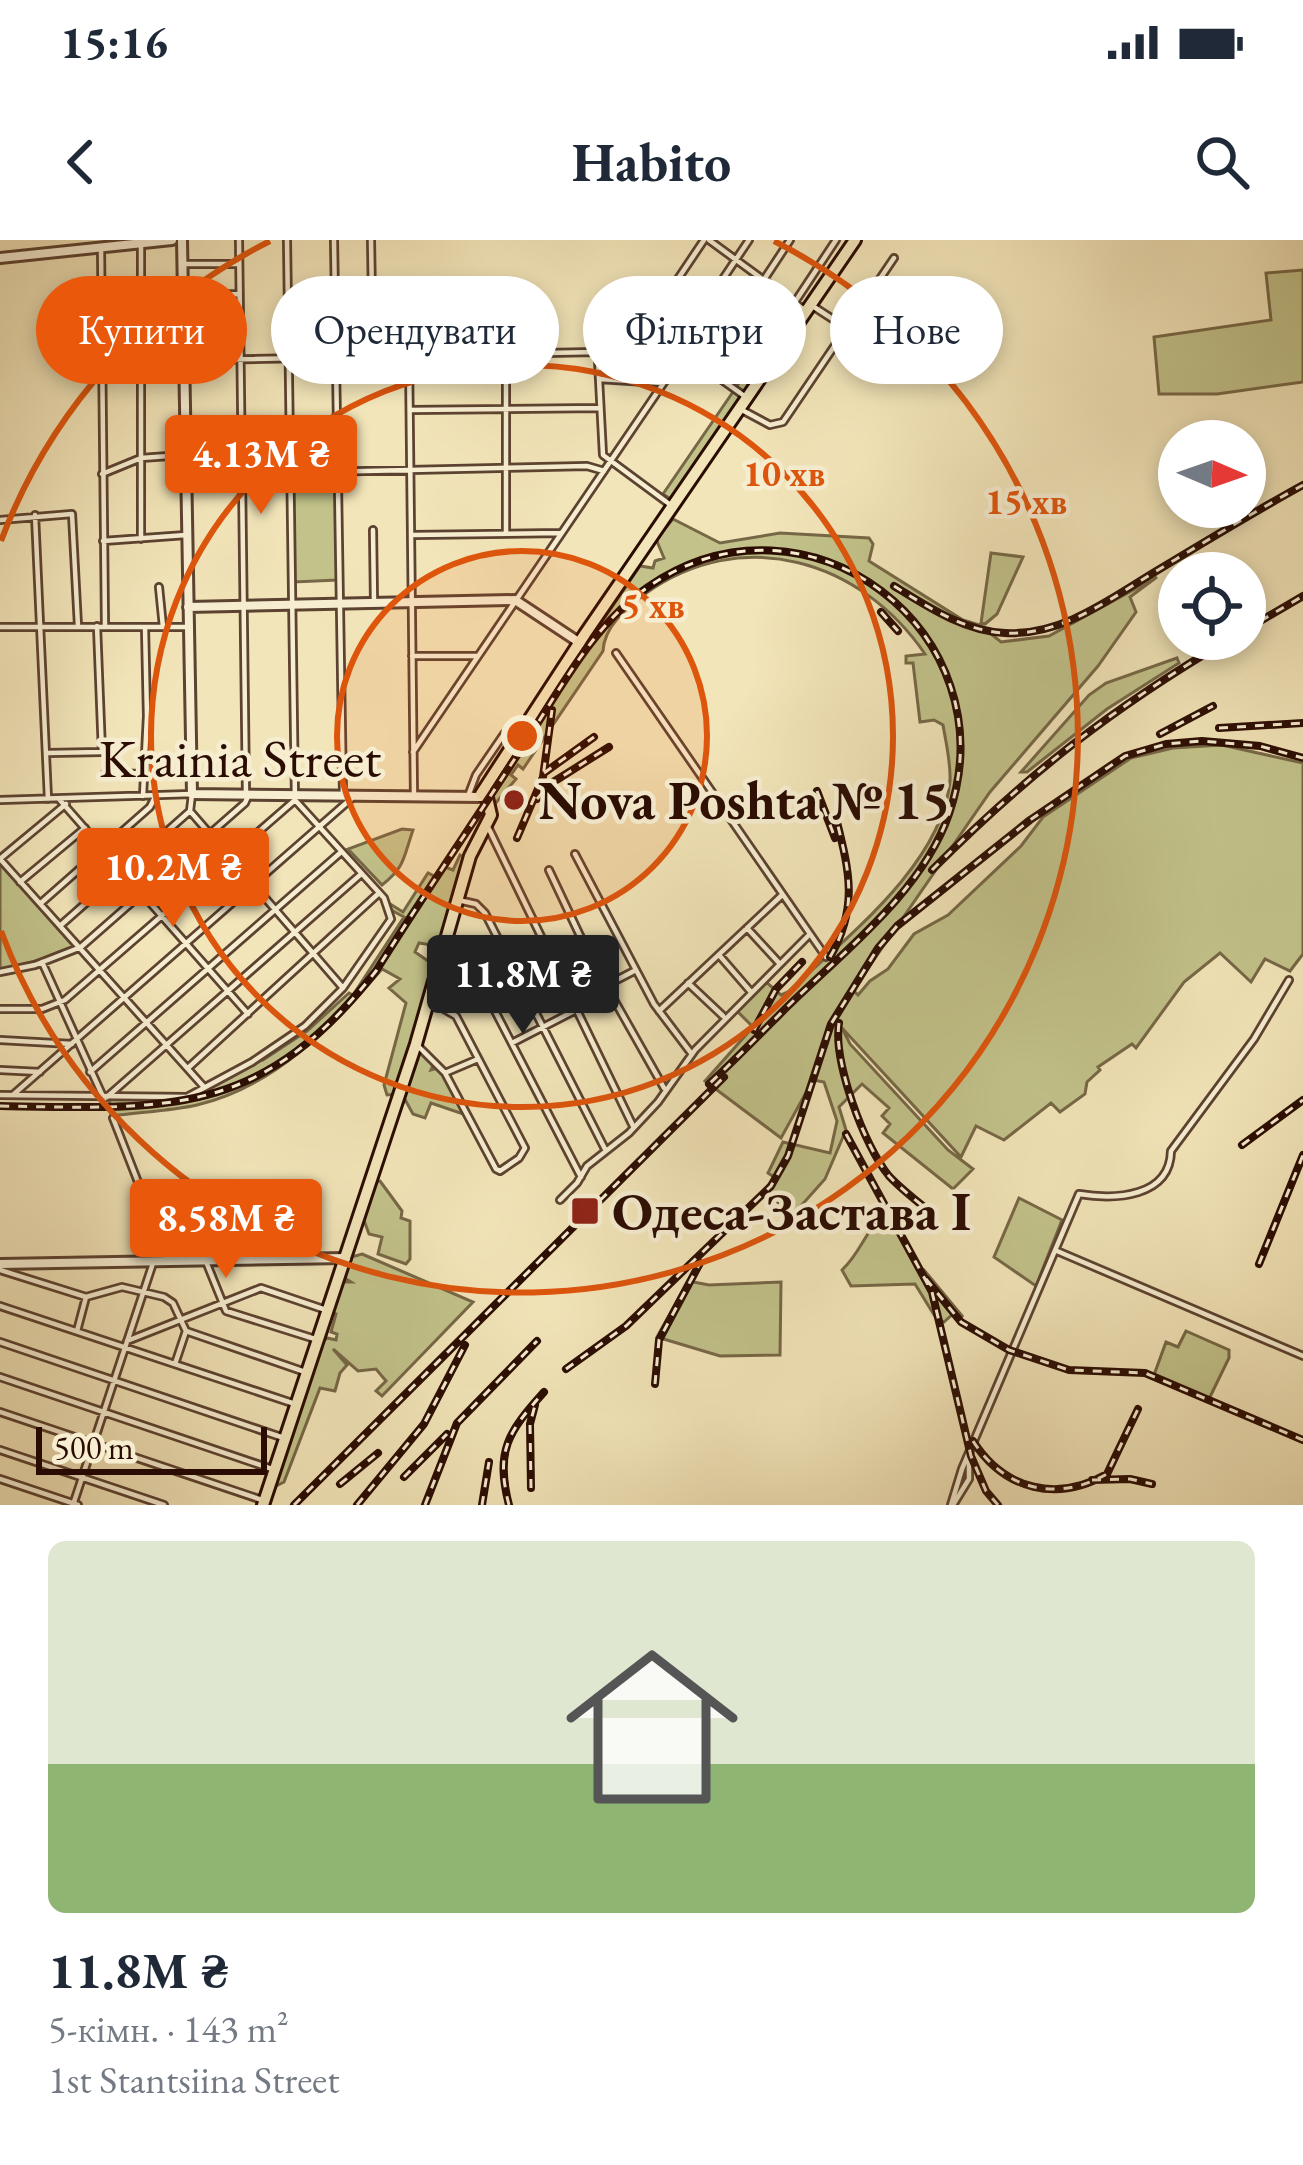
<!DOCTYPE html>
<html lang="uk">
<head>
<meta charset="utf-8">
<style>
	body { margin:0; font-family:"EB Garamond",serif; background:#f6f6f7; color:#1f2937; height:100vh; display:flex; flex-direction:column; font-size:45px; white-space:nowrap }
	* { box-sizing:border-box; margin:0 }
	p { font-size:39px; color:#747a83 }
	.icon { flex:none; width:66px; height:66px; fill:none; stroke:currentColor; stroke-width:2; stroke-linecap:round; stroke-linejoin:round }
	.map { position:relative; height:1265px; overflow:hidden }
	.side { display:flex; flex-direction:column; background:#fff; flex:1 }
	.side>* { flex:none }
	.banner { position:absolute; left:36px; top:36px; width:1233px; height:108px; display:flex; gap:24px }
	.needle { width:78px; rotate:92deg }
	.controls { position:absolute; left:1158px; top:180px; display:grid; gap:24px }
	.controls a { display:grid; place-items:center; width:108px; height:108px; border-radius:50%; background:#fff; box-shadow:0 6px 18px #0003; font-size:60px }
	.scale { position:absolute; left:36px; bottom:30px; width:231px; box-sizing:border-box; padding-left:12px; border:6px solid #2a0c02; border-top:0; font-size:33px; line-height:42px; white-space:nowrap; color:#2a0c02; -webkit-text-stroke:9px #f7eed2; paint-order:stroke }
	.price { position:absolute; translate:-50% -102px; padding:0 27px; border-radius:12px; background:#ea580c; color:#fff; font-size:39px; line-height:78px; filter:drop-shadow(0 3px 6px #0008) }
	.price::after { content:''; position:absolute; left:50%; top:72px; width:36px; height:27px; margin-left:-18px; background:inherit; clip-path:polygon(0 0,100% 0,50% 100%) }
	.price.selected { background:#222; color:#fff }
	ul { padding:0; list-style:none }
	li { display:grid; align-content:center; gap:24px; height:636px; padding:0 48px }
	li span { display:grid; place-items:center; height:372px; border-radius:18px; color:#555 }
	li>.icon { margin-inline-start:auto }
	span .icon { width:216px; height:216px; fill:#fffc; stroke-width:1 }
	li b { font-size:51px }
	.tag { padding:0 42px; border-radius:54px; background:#fff; box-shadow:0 6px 18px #0003; font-size:42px; line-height:108px }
	.tag.selected { background:#ea580c; color:#fff }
	.status { display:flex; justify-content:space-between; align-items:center; height:84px; padding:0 60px; background:#fff; direction:ltr }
	.status svg { height:33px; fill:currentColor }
	header { display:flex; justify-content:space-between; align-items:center; height:156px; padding:0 48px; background:#fff; font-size:54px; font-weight:700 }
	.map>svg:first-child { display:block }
</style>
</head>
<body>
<div class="status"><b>15:16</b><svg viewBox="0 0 49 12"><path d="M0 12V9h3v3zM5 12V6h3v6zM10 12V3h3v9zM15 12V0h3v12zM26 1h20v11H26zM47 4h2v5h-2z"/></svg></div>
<header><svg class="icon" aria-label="back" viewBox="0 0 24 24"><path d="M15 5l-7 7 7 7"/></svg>Habito<svg class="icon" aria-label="search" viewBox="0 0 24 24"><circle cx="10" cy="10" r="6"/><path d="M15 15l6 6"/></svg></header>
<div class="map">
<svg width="1303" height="1265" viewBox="0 0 1303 1265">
	<rect width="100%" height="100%" fill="#f2e5b9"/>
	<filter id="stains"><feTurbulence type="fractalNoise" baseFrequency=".00167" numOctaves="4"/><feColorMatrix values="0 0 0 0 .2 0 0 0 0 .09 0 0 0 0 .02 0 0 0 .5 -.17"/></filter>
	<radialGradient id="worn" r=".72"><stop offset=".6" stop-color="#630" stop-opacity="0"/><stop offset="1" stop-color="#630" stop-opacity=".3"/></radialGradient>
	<path fill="#c2c28a" stroke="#766746" stroke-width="3" d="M1303,30V142L1217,154H1159L1154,97L1271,80L1266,33Z
		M780,79L790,88L672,260L663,254L761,111L735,94L734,87L768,94Z
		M293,234H335L337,340L294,342Z
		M673,279L720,303L780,293L869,298L873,304L869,321L963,380L980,385L1001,402L1049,396L1157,337L1130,357L1136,372L1098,426L990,552L853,750L858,755L870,741L888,729L914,694L948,675L1021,606L1043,577L1131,518L1173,508L1222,505L1303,523V714L1290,731L1265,719L1251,742L1220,713L1184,742L1136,808L1132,804L1098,827L1100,830L1087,842L1085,854L1060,872L1051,863L1004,900L976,886L961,917L842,788L850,804L948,910L973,929L953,949L883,893L890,884L882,876L889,868L862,844L839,867L846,890L825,939L791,977L766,949L774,937L768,933L783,902L830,913L837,881L824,842L813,840L781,898L705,841L753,787L737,771L765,741L781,755L788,752C843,700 942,625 950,541C951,523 946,503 943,485L934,480L920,482L913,423H906V416L925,414C861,320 742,284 645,354C626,368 604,387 603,411L523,529L518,525L511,535L516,539L494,565L488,548L640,326L653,328L655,321L664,318L656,299Z
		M991,313L1023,317L997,374L985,384L981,383Z
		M1177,418L1179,423L1107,469L1027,532H1021L1089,455L1106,443Z
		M402,589L413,590C403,619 405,627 382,645L348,609Z
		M460,615L466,618L445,694L431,705L419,703L415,712L431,723L441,704L398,854L387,855L384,845L406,763L389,748L400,739L382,729C332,787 274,847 197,865C170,871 141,872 113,876L109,859L187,857L261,817L263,820L307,791L349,753L353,755L404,677L391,670L387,662L403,672L428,633L438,638L445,627L453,630Z
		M0,623H2L78,709L0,731Z
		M417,807L434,823L431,830L441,827L463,874L431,863L425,878L413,874L402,854Z
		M380,941L402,971L401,978L410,981V1019L406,1024L378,1014L382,997L369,994L362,975L372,942Z
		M1019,958L1062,980L1036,1046L994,1017Z
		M879,979L898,994L919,1032L924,1030L963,1077L954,1073L944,1082L936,1078L915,1044L851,1046L842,1030C859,1014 863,997 879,979Z
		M362,1014L473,1062L382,1156L376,1151L386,1141L376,1129L358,1131L333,1109L347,1125L340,1133L335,1151L320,1148L284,1242L272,1248L320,1104L327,1098L336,1100L337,1094L331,1092L336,1074L331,1072L341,1042H351L343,1037L348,1018Z
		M688,1041L709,1045L781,1042L780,1115L720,1116L657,1097Z
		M1186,1091L1229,1110V1118L1209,1159L1154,1135L1166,1102L1178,1107Z"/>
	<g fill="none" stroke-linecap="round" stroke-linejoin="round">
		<defs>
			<path id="minor" d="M239,0L246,554
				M334,0L343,554
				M371,0L373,117
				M709,0L806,71
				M101,8L105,385
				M185,24H239
				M101,55L239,54
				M795,62L836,0
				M811,65L865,100
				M185,83H239
				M647,85L704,0
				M684,113L743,155
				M506,114V293
				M409,118L414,557
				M102,122L597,112
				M599,139L662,143
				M410,170L600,168
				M742,170L770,185L783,182L894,18
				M102,234L141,218L183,215
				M185,235L587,226L604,231
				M672,266L603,215L596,82L731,90L790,0
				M35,275L48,559
				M0,280L72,274L78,386
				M373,290L374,362
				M412,295L561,293
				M141,299V4
				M103,301L186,295
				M159,347L163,387
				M0,387H188
				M616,413L826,717
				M412,416H478
				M413,512L684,113L690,88L749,0
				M48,513L102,512L97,386
				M105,533L145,534
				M143,556L147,476L145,387
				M468,556L476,535L504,494
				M59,559L248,774
				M0,560L192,554L190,571
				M190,571L343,748
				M489,589L633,886
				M575,614L654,764L691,813
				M1,618L66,564
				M0,619L204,847
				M549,630L591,719L664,848
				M20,642L85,588
				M458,660L476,664L485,673L606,911
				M41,663L150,567L155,557
				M61,685L190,571
				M747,688L780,724
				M445,702L466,715L581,937
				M719,715L751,752
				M42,722L104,859
				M0,732L35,725L81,707L245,563L249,554
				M688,743L723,776
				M605,746L636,730
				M0,769H42L65,760L295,560
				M659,771L781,656
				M0,800L72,804
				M512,803L576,770
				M416,804L445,833L496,929L500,931L519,918L525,908L456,776L432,762
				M188,828L379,653
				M0,830L40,832
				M90,832L340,613
				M445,833L478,819
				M14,854L352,558
				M0,855L187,857L252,822L305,786L343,748L391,679L384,658L295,560L287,0
				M107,857L360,635
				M113,878L168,1019
				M560,960L577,943L587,926L629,893L658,862L695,810L808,696
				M1057,1011L1303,1116
				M205,1019L226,1071L315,1099
				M0,1030L86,1057L122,1047L164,1057L173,1063L186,1091L308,1133
				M0,1066L292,1163
				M77,1091L86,1057
				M127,1101L261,1048L323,1069
				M0,1102L281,1197
				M175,1124L186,1091
				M0,1137L275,1230
				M0,1172L265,1261
				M0,1210L164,1265
				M0,1239L78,1265
				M73,1265L154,1020
				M951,1265L962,1229L1079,954C1116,960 1170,957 1171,911L1254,799L1289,740
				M953,1265L969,1239V1221"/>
			<path id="tertiary" d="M182,0L192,554L481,557
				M0,18L172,0
				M188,367L515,360L580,403
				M0,1024L346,1018"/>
			<path id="primary" d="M481,554L585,394L855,0
				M263,1265L416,804L470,616L491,575L485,549"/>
		</defs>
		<use href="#minor" stroke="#5c4230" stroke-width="10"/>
		<use href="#tertiary" stroke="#5c4230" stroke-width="14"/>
		<use href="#primary" stroke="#2a0c02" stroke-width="16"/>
		<use href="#minor" stroke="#f7eed2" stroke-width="4.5"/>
		<use href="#tertiary" stroke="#f7eed2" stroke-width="8"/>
		<use href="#primary" stroke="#f2e5b9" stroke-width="10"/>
		<defs>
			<path id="rail" d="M894,346C928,367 964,391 1005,393C1063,396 1111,358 1158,330C1206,301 1254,272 1303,245
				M881,372L898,391
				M1245,390L1303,356
				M1219,488L1303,483
				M1160,494L1213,466
				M544,533L594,497
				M817,551L835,598
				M537,559L550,544L609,507
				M517,598L543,537L552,470
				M932,630C1029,533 1111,469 1230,399
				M830,717C859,667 849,630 836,578
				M839,783C833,821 864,906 889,936C902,950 918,962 933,974
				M754,790L776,749L802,722
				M0,866C171,869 261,877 376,731C424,654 476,579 525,503C561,448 593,385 648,347C807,237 1011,392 949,574C922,652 844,711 787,767C761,793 736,819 709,844
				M846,894L932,1052L971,1216L986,1251L998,1265
				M1242,905L1303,860
				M1259,1024L1303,915
				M926,1039L961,1082L1009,1110L1069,1130L1145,1133L1303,1200
				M566,1129L626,1086L771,946L788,916L831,784L878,708L897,686L1030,580L1125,516L1166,504L1202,501L1260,506L1303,518
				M655,1144L659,1100L700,1023
				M973,1201C1005,1251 1058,1262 1107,1234L1138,1169
				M404,1237L447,1194
				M1092,1240L1130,1239L1152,1244
				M340,1244L378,1213
				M531,1248L530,1184L535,1165
				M294,1265L724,837
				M357,1265L424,1184L465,1105
				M425,1265L457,1183L537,1101
				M482,1265L489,1222
				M509,1265C495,1211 508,1192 544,1152"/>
		</defs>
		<use href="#rail" stroke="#2a0c02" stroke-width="8"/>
		<use href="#rail" stroke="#f7eed2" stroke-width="3" stroke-dasharray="9" stroke-linecap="butt"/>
	</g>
	<circle cx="522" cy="496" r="185" fill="#de550c" fill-opacity=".12"/>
	<g fill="none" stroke="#de550c" stroke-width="6">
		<circle cx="522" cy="496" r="185"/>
		<circle cx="522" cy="496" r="371"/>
		<path d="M1 301A556 556 0 0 1 270 1M774 1A556 556 0 1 1 1 691"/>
	</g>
	<g fill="#8f2418" stroke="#f7eed2" stroke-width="4.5">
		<circle cx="514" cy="560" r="12"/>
		<rect x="570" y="956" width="30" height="30" rx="6"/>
	</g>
	<g text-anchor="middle" stroke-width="9" stroke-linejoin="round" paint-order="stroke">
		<g font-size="54" fill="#2a0c02" stroke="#f7eed2">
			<text x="240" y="537">Krainia Street</text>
		</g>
		<g font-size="54" font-weight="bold" fill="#2a0c02" stroke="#f7eed2" text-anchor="start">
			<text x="538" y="579">Nova Poshta № 15</text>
			<text x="612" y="990">Одеса-Застава I</text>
		</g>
	</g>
	<circle cx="522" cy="496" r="18" fill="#de550c" stroke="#f7eed2" stroke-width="6"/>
	<g font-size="36" text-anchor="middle" font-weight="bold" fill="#de550c" stroke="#f7eed2" stroke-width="9" stroke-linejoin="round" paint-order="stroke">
		<text x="784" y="246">10 хв</text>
		<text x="1026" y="274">15 хв</text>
		<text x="653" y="378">5 хв</text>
	</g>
	<rect width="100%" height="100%" filter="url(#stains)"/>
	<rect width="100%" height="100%" fill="url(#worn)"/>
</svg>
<div class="controls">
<a><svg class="needle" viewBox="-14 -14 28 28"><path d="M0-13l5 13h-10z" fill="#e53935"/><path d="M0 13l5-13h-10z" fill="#747a83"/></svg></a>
<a><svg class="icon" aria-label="locate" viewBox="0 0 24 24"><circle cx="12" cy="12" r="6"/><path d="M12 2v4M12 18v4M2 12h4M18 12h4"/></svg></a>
</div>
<div class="scale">500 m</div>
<b class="price" style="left:261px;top:277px">4.13M ₴</b>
<b class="price" style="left:173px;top:690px">10.2M ₴</b>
<b class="price selected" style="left:523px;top:797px">11.8M ₴</b>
<b class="price" style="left:226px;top:1041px">8.58M ₴</b>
<div class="banner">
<a class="tag selected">Купити</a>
<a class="tag">Орендувати</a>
<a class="tag">Фільтри</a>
<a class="tag">Нове</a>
</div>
</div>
<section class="side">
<ul>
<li><span style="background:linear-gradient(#dfe7d0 60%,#8fb573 0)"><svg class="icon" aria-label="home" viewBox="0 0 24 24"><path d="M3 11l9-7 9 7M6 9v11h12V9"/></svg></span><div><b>11.8M ₴</b><p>5-кімн. · 143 m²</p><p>1st Stantsiina Street</p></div></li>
</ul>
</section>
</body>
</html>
